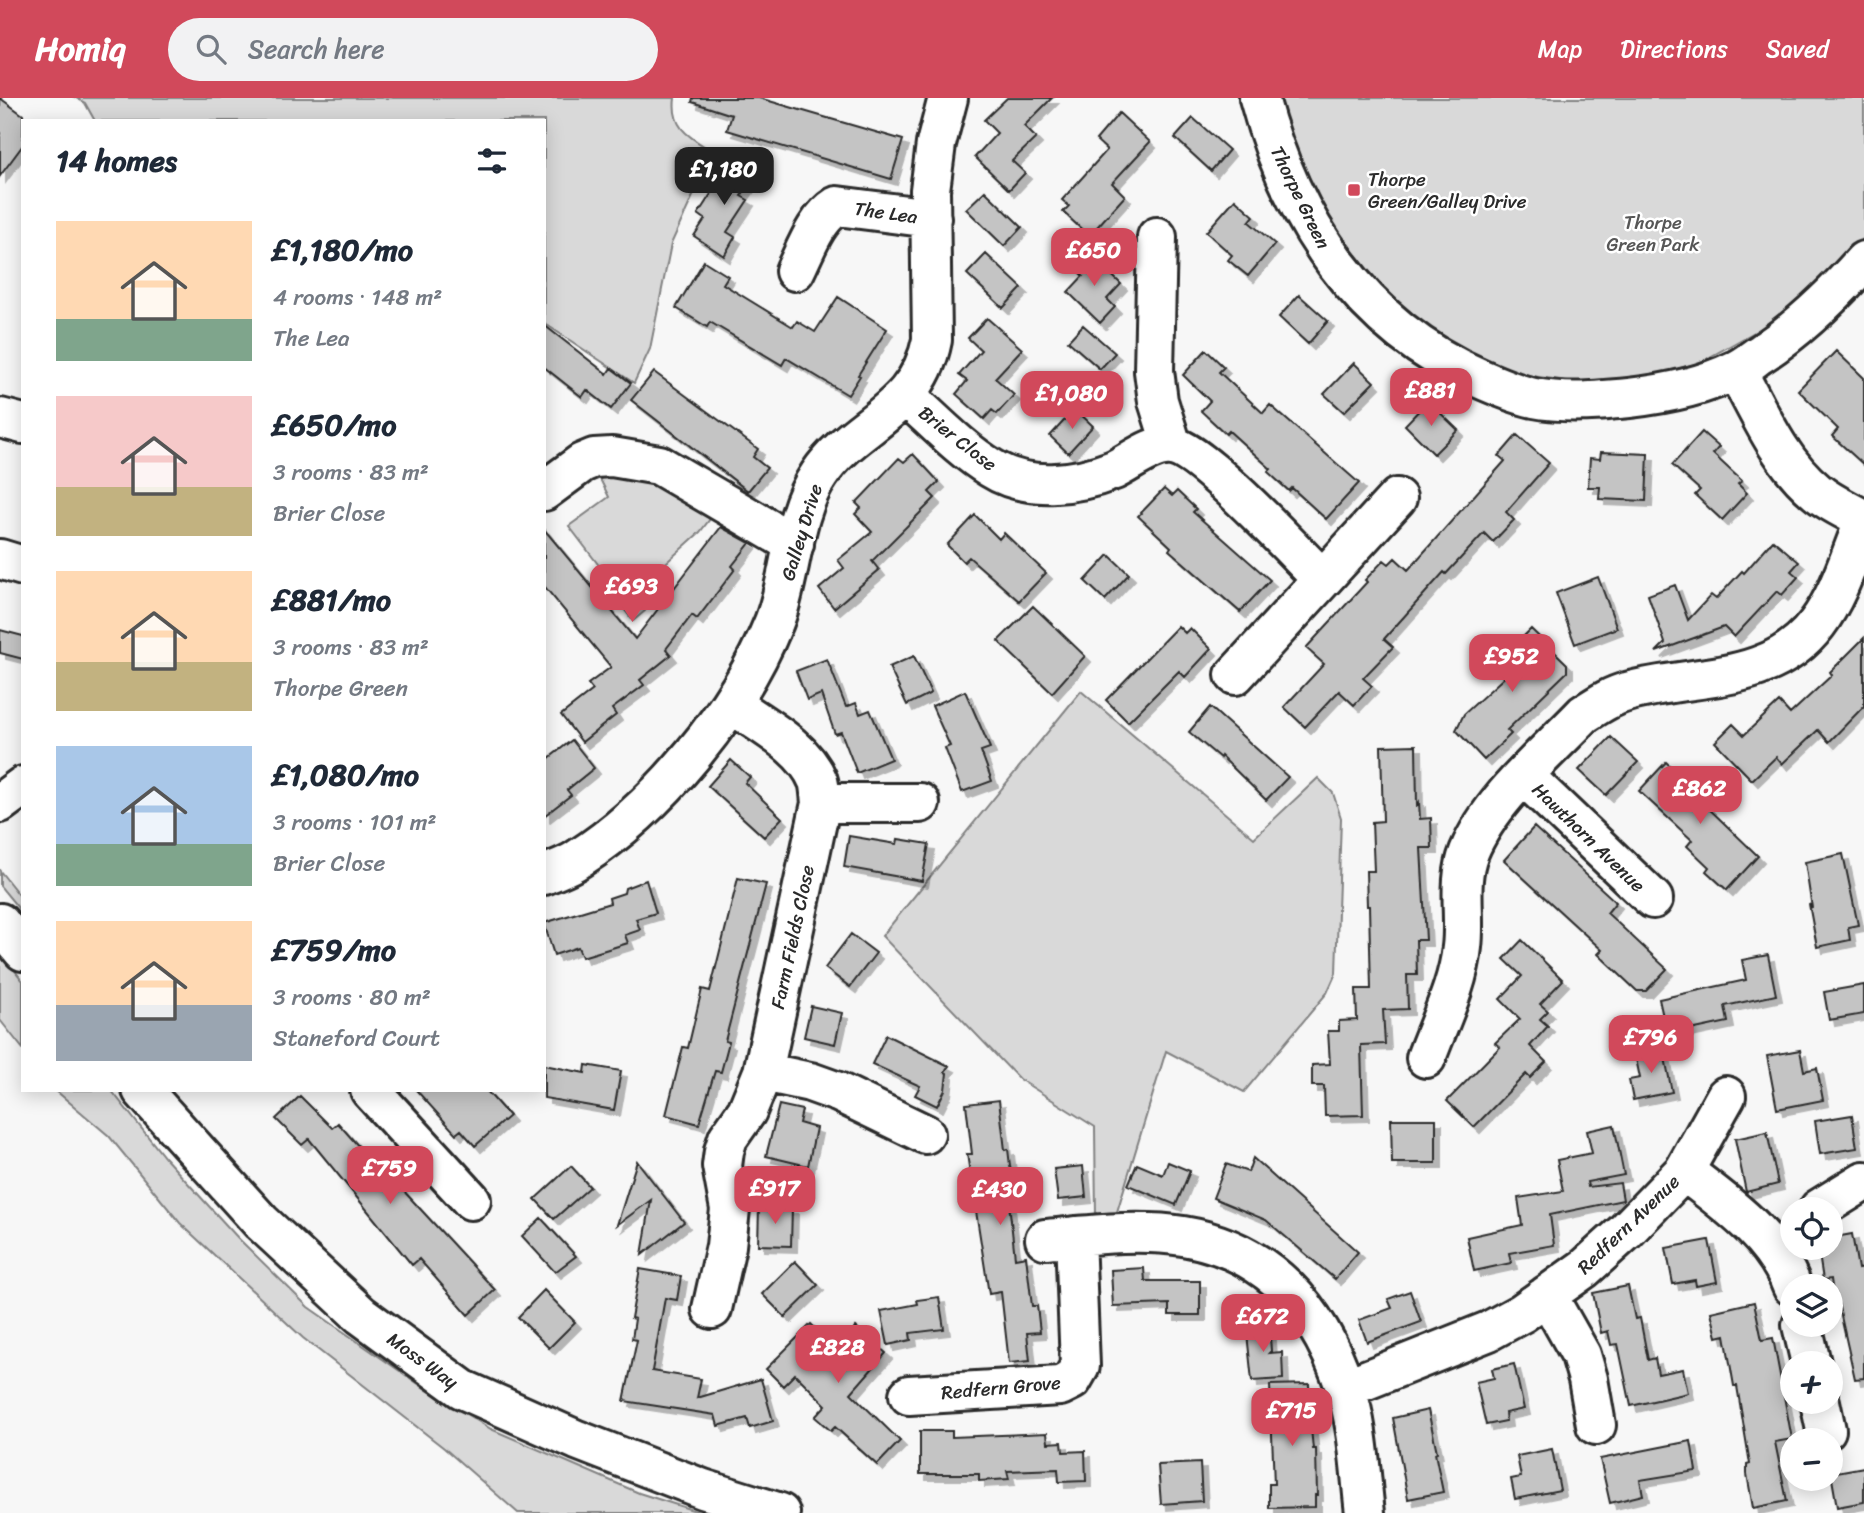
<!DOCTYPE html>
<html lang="en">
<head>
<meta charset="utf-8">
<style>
	body { margin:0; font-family:Sriracha,sans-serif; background:#f2f2f3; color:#1f2937; height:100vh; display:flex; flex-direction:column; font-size:26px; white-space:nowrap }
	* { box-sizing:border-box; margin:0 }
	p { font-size:23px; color:#747a83 }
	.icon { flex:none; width:38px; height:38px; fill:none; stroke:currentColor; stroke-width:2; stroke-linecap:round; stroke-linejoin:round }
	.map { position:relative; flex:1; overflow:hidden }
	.details { position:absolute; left:21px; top:21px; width:525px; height:973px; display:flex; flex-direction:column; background:#fff; border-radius:0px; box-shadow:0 4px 18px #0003 }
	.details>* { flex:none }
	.buttons { position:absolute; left:1780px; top:1099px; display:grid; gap:14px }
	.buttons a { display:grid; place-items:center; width:63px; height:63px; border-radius:50%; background:#fff; box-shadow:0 4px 18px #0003; font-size:35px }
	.price { position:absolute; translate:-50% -60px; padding:0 16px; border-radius:14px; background:#d1495b; color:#fff; font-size:23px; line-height:46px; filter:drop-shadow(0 2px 4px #0008) }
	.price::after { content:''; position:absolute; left:50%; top:42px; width:21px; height:16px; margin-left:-10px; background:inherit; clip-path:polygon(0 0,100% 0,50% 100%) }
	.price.selected { background:#222; color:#fff }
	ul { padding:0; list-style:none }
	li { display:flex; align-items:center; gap:21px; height:175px; padding:0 35px }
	li span { display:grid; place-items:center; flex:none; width:196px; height:140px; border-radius:0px; color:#555 }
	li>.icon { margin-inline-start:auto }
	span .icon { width:84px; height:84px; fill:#fffc; stroke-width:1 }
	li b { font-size:30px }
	h2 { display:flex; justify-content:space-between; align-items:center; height:84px; padding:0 35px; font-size:30px }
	header { display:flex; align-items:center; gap:42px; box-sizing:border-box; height:98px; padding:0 35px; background:#d1495b; color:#fff }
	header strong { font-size:33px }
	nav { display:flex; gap:38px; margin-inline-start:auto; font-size:24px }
	.search { width:490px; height:63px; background:#f2f2f3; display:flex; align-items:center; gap:18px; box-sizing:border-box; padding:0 24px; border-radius:38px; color:#747a83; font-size:26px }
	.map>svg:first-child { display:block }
</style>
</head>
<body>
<header>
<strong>Homiq</strong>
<div class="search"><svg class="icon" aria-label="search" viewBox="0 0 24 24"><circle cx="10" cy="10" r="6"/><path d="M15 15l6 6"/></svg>Search here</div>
<nav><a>Map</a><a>Directions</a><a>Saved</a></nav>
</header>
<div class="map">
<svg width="1864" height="1415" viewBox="0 0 1864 1415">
	<defs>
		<filter id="shadow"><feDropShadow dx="6" dy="6" stdDeviation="0" flood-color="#0004"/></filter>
	</defs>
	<rect width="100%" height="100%" fill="#f7f7f7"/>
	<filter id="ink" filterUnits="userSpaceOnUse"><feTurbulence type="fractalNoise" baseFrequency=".0143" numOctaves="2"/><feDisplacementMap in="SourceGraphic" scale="14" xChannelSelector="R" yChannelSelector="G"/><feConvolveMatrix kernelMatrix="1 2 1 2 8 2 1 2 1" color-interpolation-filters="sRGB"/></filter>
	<g filter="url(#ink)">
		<path fill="#d9d9d9" stroke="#828282" stroke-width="2" d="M76,0H675C671,31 690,39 713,54L671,146L650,251L634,285L544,225V23H95L85,5Z
			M1277,0H1864V140L1785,217L1699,265L1611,289L1517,276L1441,242L1367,177L1311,90Z
			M598,377L634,382L662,390L713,417L700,434L648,481L641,499L645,513L633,523L618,503L613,486L569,428L609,399Z
			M1081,593L1254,740L1318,680L1333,695L1341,720L1336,875L1327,895L1244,994L1166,953L1116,1117L1096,1120L1095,1029L1019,981L882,838Z
			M0,773L23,802V816L0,788Z
			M0,854L23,883V951L0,922Z
			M55,992H111L165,1060L238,1140L308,1209L427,1292L491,1331L639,1395L702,1415H518L444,1350L303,1240L180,1125L109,1038Z"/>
		<path fill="#c4c4c4" stroke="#2b2b2b" stroke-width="2" filter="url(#shadow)" d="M0,0L23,17V47L0,78Z
			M693,0H759L903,42L891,81L727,32L732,17L692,4Z
			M1007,0H1052L1024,28L1036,40L1012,63L1025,75L1009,92L975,59L997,35L984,22Z
			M1119,15L1150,44L1112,85L1125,98L1089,138L1063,114L1069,108L1062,102L1107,52L1096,42Z
			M1193,20L1229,52L1211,73L1175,40Z
			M725,60L754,79L741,98L748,102L727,134L735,139L724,158L694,138L705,121L698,116L720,82L714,78Z
			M985,93L1022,129L1004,148L966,111Z
			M1235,101L1254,118L1249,124L1275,146L1248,178L1228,162L1232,157L1206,134Z
			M1088,154L1121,186L1107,201L1115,209L1100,225L1068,194L1083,178L1074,169Z
			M986,156L1022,190L1003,210L967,176Z
			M704,163L728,178L723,186L793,229L797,223L815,234L838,199L887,231L858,277L860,278L848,297L786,260L782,267L710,224L707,229L676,210Z
			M1299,197L1328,223L1308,246L1279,219Z
			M987,220L1022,251L995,280L1014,297L997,316L992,312L984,321L956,296L967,283L959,277L981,252L968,240Z
			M544,227L607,276L611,270L631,285L611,311L587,292L582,299L544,269Z
			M1083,227L1115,255L1100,271L1068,243Z
			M1206,252L1224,269L1219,274L1263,315L1270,307L1359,385L1326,421L1292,390L1289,393L1268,374L1271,371L1229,333L1226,336L1201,313L1210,303L1183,277Z
			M1836,253L1864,280V367L1832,338L1838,331L1798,292Z
			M1354,265L1374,284L1344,314L1324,296Z
			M654,274L758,351L753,359L767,370L748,393L631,302Z
			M1428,303L1458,332L1434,356L1405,327Z
			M1075,311L1093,328L1068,355L1050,338Z
			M1702,334L1719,349L1713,356L1742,383L1738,386L1747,395L1722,422L1695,397L1700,392L1672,367Z
			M1517,337L1549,365L1506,414L1514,422L1493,444L1484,435L1446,476L1444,474L1384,541L1393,549L1363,580L1372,588L1354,607L1339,593L1305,629L1284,609L1324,566L1306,550L1367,484L1365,482L1384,462L1389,466L1395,460L1408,472L1505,363L1499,358Z
			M1601,354L1648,356L1646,403L1599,401L1600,389H1588L1590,360L1600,361Z
			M913,356L939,384L929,394L935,400L872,463L879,472L834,510L819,491L844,470L838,462L872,434L855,416L861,410L856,405L899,360L904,364Z
			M1164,391L1172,398L1177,393L1196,411L1193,414L1270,482L1240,514L1169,452L1171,449L1138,418Z
			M975,417L999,441L1004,435L1046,475L1019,503L969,459L964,464L947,447Z
			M721,429L750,445L732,468L735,471L697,521L692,517L666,551L671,557L640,582L644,587L612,611L616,617L582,644L561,617L593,592L588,586L611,569L544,488V431L635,541Z
			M1773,442L1799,464L1791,473L1798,479L1782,497L1777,493L1734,539L1724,529L1656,554L1665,545L1648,497L1675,487L1688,522L1711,497L1716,501L1742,473L1744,475Z
			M1109,457L1129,476L1105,502L1085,483Z
			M1598,479L1617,530L1575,546L1556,495Z
			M1033,508L1085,558L1052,595L998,543Z
			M1178,528L1185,535L1190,530L1211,551L1185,579L1179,573L1128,624L1106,602Z
			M1531,531L1567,566V574L1507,632L1511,636L1484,662L1456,632L1464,616L1510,574L1499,563Z
			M0,532L23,538V561L0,555Z
			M1864,540V608L1829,644L1818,632L1782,666L1776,659L1752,682L1715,644L1733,626L1744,637L1779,604L1790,616L1832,577L1830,574Z
			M914,558L931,595L907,607L889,569Z
			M827,561L846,609L856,605L860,616L870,612L891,661L857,675L841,634L835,636L821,596L807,602L796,573Z
			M965,593L990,650L981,653L992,683L962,694L945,650L950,648L932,608Z
			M1210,609L1288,679L1266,702L1221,658L1220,660L1189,634Z
			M1611,639L1638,664L1606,697L1579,672Z
			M572,642L594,670L567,692L571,697L544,718V664Z
			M1416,647L1417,707L1419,704L1420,721L1431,720L1432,750H1421L1426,842H1416L1417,877H1407L1408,911L1383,912L1385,946L1361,947L1363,1017L1325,1018L1324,988H1312V967L1330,966L1328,933H1339V923L1357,922L1356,891H1371L1369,808H1367L1366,773H1374L1372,724L1383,723L1381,648Z
			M731,662L750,679L745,685L782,720L764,739L708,688Z
			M1666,664L1704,700L1701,703L1758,758L1727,792L1706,773L1709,769L1687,748L1692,742L1639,693Z
			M1534,729L1616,804L1607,815L1667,871L1646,893H1637L1598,856L1602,852L1504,762Z
			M849,738L897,746L898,741L929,746L922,783L844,769Z
			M1843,756L1858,827L1848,829L1850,842L1817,849L1809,806L1812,810L1805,764Z
			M738,780L766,786L725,943L729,944L721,974L715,973L699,1026L666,1017L683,949L688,950L702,891L710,893Z
			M646,782L656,815L636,821L640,832L625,837L628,845L582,859L578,849L554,857L544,825L610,805L609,800L624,795L625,790Z
			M851,836L876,855L850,889L825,870Z
			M1522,842L1563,882L1540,906L1548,913L1540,921L1548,928L1530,948L1546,964L1530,980L1526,976L1474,1029L1447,1003L1500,949L1495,945L1520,921L1500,901L1522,878L1504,861Z
			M1768,857L1776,897L1725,908L1728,924L1667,937L1659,901L1746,882L1742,862Z
			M1864,887V916L1829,922L1824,894Z
			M811,908L842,915L835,946L804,939Z
			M886,937L949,968L945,974L947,975L945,992L937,1008L915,997L920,988L872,966Z
			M1663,950L1672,994L1633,1002L1629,982L1640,980L1635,956Z
			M1800,952L1804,973L1817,970L1823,1002L1777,1011L1767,958Z
			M544,967L585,975L586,967L621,973L614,1012L544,1000Z
			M416,992H486L509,1018L475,1048L461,1032L456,1036Z
			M300,998L332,1030L338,1025L367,1058L368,1056L399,1090L400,1089L495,1192L468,1217L419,1161L412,1167L309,1041L302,1047L276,1021Z
			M999,1002L1005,1052L1008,1051L1011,1076L1006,1077L1015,1160L1026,1158L1032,1208H1037L1040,1234L1027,1235L1030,1263L1009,1265L1001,1194L989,1196L967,1056H972L966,1006Z
			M779,1007L802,1012L799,1025L816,1030L808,1068L766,1058Z
			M1852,1017L1857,1050L1820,1056L1815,1023Z
			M1391,1021H1436V1065H1392Z
			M1614,1027L1624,1077L1587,1084L1588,1089L1620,1085L1623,1102L1550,1117L1554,1147L1509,1155L1511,1165L1474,1173L1467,1139L1522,1127L1518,1100L1563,1093L1557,1062L1592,1055L1587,1033Z
			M1767,1034L1778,1086L1746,1094L1735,1041Z
			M1253,1060L1358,1154L1335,1181L1266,1122L1213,1100L1226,1066L1248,1074Z
			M637,1063L684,1124L642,1157L651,1102L617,1127Z
			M1168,1064L1190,1073L1176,1107L1128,1087L1137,1066L1163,1077Z
			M571,1068L590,1089L554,1121L535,1101Z
			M1083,1068L1086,1099L1058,1102L1054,1071Z
			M759,1109L792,1110L791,1148L758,1147Z
			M541,1120L576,1158L555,1174L522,1138Z
			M1852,1136L1858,1171L1864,1170V1280L1855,1281L1836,1196H1833L1831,1181L1823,1182L1818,1150H1830V1140Z
			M1709,1142L1717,1184L1696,1188L1695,1182L1673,1186L1666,1150Z
			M795,1163L818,1187L785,1219L762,1196Z
			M1144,1170L1145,1183H1200V1217H1169V1206L1113,1208L1111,1172Z
			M640,1171L681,1178L677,1202L665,1200L652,1273L701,1281L697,1300L761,1281L773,1323L750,1330L747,1320L718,1328L715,1317L624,1303L637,1242L632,1241L635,1221L631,1220Z
			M1628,1188L1635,1221L1640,1220L1648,1262L1655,1260L1658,1276L1683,1271L1688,1295L1631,1308L1618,1246L1611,1247L1608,1233L1601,1235L1593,1195Z
			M544,1192L575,1224L549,1250L518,1219Z
			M1410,1193L1421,1224L1367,1244L1359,1222L1392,1210L1388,1201Z
			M939,1199L944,1231L910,1235L911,1242L888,1247L881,1213L918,1206L917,1202Z
			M1754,1204L1762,1242L1773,1240L1792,1341L1775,1344L1787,1403L1753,1410L1747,1376V1367L1750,1366L1737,1288H1734L1725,1237L1717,1239L1711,1214Z
			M1269,1224L1271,1253L1269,1255L1282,1254L1283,1281L1252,1283L1246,1226Z
			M811,1226L836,1251L856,1229L886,1255L851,1295L900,1343L877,1367L835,1329L831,1333L815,1319L826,1307L795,1276L783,1288L766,1271Z
			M1514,1266L1524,1311L1505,1315L1506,1323L1486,1327L1476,1284L1494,1280L1492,1271Z
			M1309,1286L1311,1330L1313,1351H1316L1317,1397H1315V1409L1269,1410V1386H1274L1270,1287Z
			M1428,1312L1437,1354L1435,1355L1443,1394L1408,1401L1393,1320Z
			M920,1333H952V1339L1047,1335L1048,1345L1062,1344L1063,1354L1085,1353L1086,1383L1059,1384L1058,1371L1007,1373L1009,1381L979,1383V1376H920Z
			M1691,1343L1696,1373L1640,1382L1643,1397L1610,1405L1600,1361Z
			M1552,1351L1560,1392L1515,1401L1511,1381L1521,1379L1517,1358Z
			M1200,1365L1202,1403L1161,1406L1158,1367Z
			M1864,1369V1404L1837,1409L1831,1375Z"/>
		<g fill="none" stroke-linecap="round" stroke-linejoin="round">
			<defs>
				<path id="minor" d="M1259,0C1291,121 1361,229 1479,280C1497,288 1516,296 1534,300C1566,306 1598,303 1629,300C1665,296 1704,288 1736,272C1745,268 1754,260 1762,255C1801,229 1833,198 1864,163
					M1157,139L1154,273L1158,303L1172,348
					M795,173C806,151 816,121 837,108L931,120
					M1736,272C1760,315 1779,363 1817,394C1830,405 1849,413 1864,422
					M906,298C933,322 960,351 991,370C1027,393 1076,387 1114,372C1131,364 1153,345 1172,348C1202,353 1296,455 1322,481
					M0,320L23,326
					M544,393L582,365L594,360L612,359L659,367L794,446
					M0,461L23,468
					M1235,577L1397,400
					M1524,678L1653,801
					M0,705L23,688
					M821,705H920
					M544,777C555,772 568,768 578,761C659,709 738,613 774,524C792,478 791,418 819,377C853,325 918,315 932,242L930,92L936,46L948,0
					M0,825L23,853
					M1426,960C1439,924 1458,888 1462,849C1466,818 1457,784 1469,754C1491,701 1545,657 1584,616C1598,607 1611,598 1627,594C1694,575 1770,588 1817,526C1839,497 1850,458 1864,424
					M763,974L810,984L838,994L925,1036
					M142,992L261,1124L361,1217L462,1291L577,1342L703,1391L780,1415
					M370,992L471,1102
					M1684,1073C1725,1105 1773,1137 1792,1188
					M1819,1111L1864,1083
					M1045,1141C1090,1137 1139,1131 1183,1138C1268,1152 1319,1211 1345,1289C1359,1328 1360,1374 1365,1415
					M1547,1197L1581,1257L1588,1281L1596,1327
					M712,1211L726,1148L730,1111L722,1068L724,1053L728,1040L747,1013L763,974L821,705C820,697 820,689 818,683C804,648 761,627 732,606
					M1802,1227L1811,1265
					M1346,1290L1489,1233L1522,1215L1585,1170L1625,1134L1684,1073L1726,998
					M909,1297L1060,1288L1072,1282L1080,1268L1075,1138
					M1820,1304L1826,1332"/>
			</defs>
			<use href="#minor" stroke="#2b2b2b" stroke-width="44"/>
			<use href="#minor" stroke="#fff" stroke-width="38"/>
		</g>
	</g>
	<rect fill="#d1495b" stroke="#fff" stroke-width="2.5" x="1347" y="85" width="14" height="14" rx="3.5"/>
	<g text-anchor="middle" stroke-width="5" stroke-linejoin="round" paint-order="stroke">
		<g font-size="19" fill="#2b2b2b" stroke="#fff" text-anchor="start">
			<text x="1368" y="88">Thorpe<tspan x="1368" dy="22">Green/Galley Drive</tspan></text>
		</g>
		<g font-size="19" fill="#2b2b2b" stroke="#fff">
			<text transform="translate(1301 99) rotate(64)" y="7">Thorpe Green</text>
			<text transform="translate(886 114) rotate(8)" y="7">The Lea</text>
			<text transform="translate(958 340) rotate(38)" y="7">Brier Close</text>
			<text transform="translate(801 434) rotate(-73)" y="7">Galley Drive</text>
			<text transform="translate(1589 739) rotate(44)" y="7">Hawthorn Avenue</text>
			<text transform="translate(792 839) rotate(-78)" y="7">Farm Fields Close</text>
			<text transform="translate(1628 1126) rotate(-44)" y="7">Redfern Avenue</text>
			<text transform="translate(423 1262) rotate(36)" y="7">Moss Way</text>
			<text transform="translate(1001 1289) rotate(-5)" y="7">Redfern Grove</text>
		</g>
		<g font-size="19" fill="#565656" stroke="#fff">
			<text x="1653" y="131">Thorpe<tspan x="1653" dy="22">Green Park</tspan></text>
		</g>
	</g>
</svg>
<div class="buttons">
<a><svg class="icon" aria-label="locate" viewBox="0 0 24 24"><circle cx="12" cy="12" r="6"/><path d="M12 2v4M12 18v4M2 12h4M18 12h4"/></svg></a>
<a><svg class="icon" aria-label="layers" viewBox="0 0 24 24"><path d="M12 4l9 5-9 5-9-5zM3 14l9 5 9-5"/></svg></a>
<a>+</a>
<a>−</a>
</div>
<b class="price selected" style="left:724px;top:109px">£1,180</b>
<b class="price" style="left:1094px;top:190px">£650</b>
<b class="price" style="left:1431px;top:330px">£881</b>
<b class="price" style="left:1072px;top:333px">£1,080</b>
<b class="price" style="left:632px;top:526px">£693</b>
<b class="price" style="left:1512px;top:596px">£952</b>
<b class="price" style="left:1700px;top:728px">£862</b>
<b class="price" style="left:1651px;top:977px">£796</b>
<b class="price" style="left:390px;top:1108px">£759</b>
<b class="price" style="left:775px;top:1128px">£917</b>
<b class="price" style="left:1000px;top:1129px">£430</b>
<b class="price" style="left:1263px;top:1256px">£672</b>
<b class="price" style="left:838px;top:1287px">£828</b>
<b class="price" style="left:1292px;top:1350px">£715</b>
<section class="details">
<h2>14 homes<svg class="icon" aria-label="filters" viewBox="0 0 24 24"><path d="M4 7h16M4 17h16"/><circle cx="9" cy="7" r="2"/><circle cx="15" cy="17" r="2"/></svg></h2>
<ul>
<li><span style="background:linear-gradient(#ffd9b3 70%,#7fa58c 0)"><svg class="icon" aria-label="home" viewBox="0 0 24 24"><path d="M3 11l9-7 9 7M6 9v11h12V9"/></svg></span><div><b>£1,180/mo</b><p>4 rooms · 148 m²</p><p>The Lea</p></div></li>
<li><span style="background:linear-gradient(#f6c9c9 65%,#c2b280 0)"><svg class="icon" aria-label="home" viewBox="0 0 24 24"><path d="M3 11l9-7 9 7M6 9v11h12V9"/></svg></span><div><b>£650/mo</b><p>3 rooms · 83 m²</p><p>Brier Close</p></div></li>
<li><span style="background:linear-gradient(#ffd9b3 65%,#c2b280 0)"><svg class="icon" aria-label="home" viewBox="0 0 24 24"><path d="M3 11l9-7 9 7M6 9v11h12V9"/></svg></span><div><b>£881/mo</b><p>3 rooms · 83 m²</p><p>Thorpe Green</p></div></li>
<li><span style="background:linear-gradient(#a9c7e8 70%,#7fa58c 0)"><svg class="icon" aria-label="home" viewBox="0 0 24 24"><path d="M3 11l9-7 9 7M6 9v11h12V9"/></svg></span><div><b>£1,080/mo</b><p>3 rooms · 101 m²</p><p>Brier Close</p></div></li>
<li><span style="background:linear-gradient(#ffd9b3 60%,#9aa5b1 0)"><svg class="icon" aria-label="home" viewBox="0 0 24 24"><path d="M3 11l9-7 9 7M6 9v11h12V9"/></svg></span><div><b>£759/mo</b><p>3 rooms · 80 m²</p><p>Staneford Court</p></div></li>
</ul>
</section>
</div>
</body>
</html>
